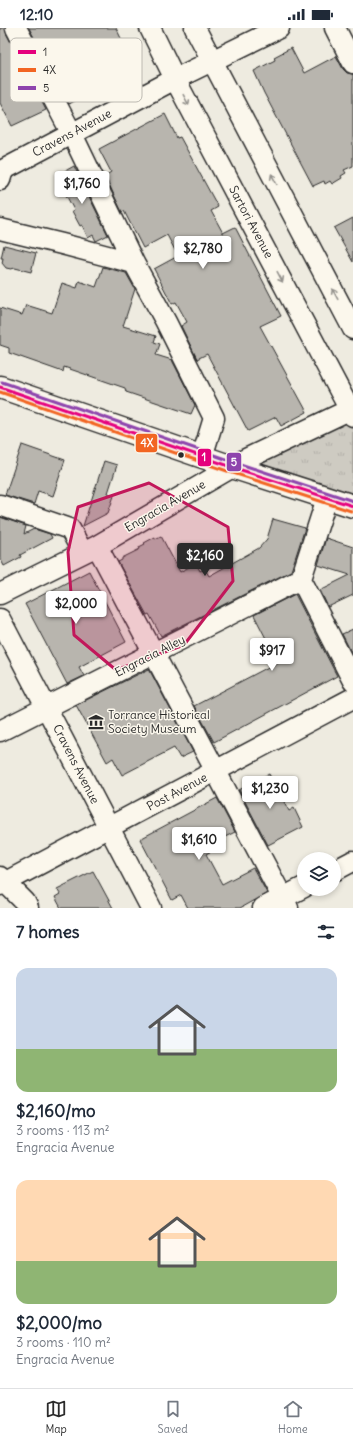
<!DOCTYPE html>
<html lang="en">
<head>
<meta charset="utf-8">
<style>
	body { margin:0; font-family:Delius,sans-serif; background:#f6f6f7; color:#1f2937; height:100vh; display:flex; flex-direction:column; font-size:15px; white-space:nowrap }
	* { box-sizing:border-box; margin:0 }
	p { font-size:13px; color:#747a83 }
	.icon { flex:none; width:22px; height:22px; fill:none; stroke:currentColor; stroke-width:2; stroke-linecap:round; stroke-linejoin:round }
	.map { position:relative; height:880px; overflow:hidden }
	.drawer { display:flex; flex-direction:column; background:#fff; flex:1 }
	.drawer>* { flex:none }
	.fabs { position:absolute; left:297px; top:824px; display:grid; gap:8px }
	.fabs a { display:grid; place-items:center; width:44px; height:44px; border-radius:50%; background:#fff; box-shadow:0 2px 6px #0003; font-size:20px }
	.price { position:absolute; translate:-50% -34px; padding:0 9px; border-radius:4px; background:#fff; color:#222; font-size:13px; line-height:26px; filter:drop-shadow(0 1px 2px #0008) }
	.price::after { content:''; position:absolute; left:50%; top:24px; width:12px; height:9px; margin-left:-6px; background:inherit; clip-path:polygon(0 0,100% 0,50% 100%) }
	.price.selected { background:#2b2b2b; color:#fff }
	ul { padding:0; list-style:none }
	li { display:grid; align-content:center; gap:8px; height:212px; padding:0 16px }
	li span { display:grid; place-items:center; height:124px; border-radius:12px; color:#555 }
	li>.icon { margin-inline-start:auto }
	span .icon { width:72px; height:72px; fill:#fffc; stroke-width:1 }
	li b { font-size:17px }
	h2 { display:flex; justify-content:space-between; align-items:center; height:48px; padding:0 16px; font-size:17px }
	.status { display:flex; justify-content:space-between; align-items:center; height:28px; padding:0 20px; background:#fff; direction:ltr }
	.status svg { height:11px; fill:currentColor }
	.tabs { display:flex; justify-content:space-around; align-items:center; height:56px; border-top:1px solid #e0e1e3; background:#fff; font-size:11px; color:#747a83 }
	.tabs a { display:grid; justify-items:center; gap:2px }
	.tabs .selected { color:#2b2b2b }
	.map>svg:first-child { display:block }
</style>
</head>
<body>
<div class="status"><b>12:10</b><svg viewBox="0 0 49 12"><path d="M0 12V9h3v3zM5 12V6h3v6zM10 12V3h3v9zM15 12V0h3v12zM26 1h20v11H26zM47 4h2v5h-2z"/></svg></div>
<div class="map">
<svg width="353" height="880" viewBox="0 0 353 880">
	<defs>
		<pattern id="grass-tufts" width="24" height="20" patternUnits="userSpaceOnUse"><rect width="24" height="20" fill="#cecbc2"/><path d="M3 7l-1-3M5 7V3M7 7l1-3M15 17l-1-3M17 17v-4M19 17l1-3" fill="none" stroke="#b1aea7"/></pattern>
	</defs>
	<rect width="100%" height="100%" fill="#eeebe0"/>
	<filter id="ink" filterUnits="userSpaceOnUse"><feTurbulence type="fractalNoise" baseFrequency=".025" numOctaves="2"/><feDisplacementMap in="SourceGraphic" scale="8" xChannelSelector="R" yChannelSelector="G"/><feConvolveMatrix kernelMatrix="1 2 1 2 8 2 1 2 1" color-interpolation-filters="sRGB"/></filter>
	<g filter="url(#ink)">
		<path fill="url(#grass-tufts)" stroke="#7c7b76" d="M353,388V478L246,431Z"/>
		<path fill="#b8b5ae" stroke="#2b2b2b" d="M0,0H5L6,5L46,82L12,98L0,75Z
			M29,0H116L136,41L69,76Z
			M291,20L304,45L336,28L343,41L347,45L353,46V138L344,142L346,145L341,148L342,150L332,156L330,153L325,156L324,153L313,158L264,65L254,43L275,32L274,29Z
			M165,86L177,110L180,109L218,179L211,183L223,205L235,199L281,288L260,298L307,384L281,398L276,389L248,403L207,326L197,331L181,298L187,294L176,274L172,276L154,241L178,228L167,207L143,220L124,183L122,184L105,148L111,144L99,121Z
			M74,138L108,207L96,213L93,207L88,210L82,197L80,198L72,183L74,182L66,167L68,166L58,147Z
			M353,190V234L334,200Z
			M4,217L36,225L31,244L15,240L11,241L6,240L2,235L3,230H1Z
			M103,239L126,245L135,261L123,298L156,308L154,314L160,316L156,327L172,332L195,377L191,386L126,364L125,360L64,339L63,344L9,325V320L0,317V280L22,287L26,277L52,285L62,255L77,260L79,253L96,259Z
			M22,417L65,432L53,468L38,463L34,476L5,467Z
			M104,433L117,437L108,465L114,468L108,485L83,498Z
			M0,489L26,498L24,506L34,501L50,506L52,510L20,527L21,529L4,538L0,530Z
			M273,491L305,500L291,543L161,608L149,586L147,587L118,534L122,532V530L140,521L139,519L145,516L144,515L155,509V511L161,508L180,544L196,535L200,543L205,541L209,548L259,520L267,511Z
			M326,510L353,519V567L328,579L320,562L350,547L318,537Z
			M89,543L126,614L79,639L84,648L67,656L25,576Z
			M295,566L337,648L214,714L194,678L278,634L254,587Z
			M353,601V628L342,606Z
			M149,641L193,724L180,730L174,720L122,747L113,730L107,734L76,677Z
			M269,746L289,783L294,780L303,799L268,817L239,762Z
			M217,770L235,804L223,810L226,815L206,826L222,856L253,840L267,865L240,880H188L181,867L172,872L140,811Z
			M93,843L113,880H61L55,869L60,866L57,861Z"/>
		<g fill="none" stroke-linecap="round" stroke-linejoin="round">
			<defs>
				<path id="minor" d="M16,0L72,106L134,235L166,294L214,390L202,429
					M150,0L175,51L353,388
					M195,0L353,301
					M335,0L353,35
					M0,152L3,142L175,51L279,0
					M0,201L62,216L134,235
					M0,477L70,501L83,525
					M97,518L288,880
					M300,554L304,557L353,653
					M300,554L327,470
					M0,566L97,518L246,431L353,380
					M0,591L151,880
					M0,703L294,554H300
					M334,843L353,833
					M0,849L25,874L28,880
					M0,857L353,670
					M263,880L304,859"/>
				<path id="major" d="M0,359L232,439L353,478"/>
			</defs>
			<use href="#minor" stroke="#2b2b2b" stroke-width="23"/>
			<use href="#major" stroke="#2b2b2b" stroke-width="25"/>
			<use href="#minor" stroke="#fbf7ec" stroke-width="20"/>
			<use href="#major" stroke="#fbf7ec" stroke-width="22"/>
			<defs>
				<path id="bus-1" d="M0,359L232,439L353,478"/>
				<path id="bus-2" d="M0,364L230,444L351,483"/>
				<path id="bus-3" d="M2,354L234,434L353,473"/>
			</defs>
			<use href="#bus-1" stroke="#fbf7ec" stroke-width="6"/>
			<use href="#bus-2" stroke="#fbf7ec" stroke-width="6"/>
			<use href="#bus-3" stroke="#fbf7ec" stroke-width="6"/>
			<use href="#bus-1" stroke="#e5007d" stroke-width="3"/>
			<use href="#bus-2" stroke="#f26522" stroke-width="3"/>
			<use href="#bus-3" stroke="#8e44ad" stroke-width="3"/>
		</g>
		<defs><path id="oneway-shaft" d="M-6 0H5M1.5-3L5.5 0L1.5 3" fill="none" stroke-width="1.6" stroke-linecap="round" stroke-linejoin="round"/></defs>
		<g stroke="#93918c">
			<use href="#oneway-shaft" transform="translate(186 72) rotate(62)"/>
			<use href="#oneway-shaft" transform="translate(274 151) rotate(-118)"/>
			<use href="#oneway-shaft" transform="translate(280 249) rotate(62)"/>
			<use href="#oneway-shaft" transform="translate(335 266) rotate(-118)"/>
		</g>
	</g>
	<path fill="#c2185b" fill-opacity="0.2" stroke="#c2185b" stroke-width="3" stroke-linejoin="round" d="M149,455L228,499L233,553L184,617L116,642L74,607L68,524L78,479Z"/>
	<defs>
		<symbol id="museum-bare" viewBox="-9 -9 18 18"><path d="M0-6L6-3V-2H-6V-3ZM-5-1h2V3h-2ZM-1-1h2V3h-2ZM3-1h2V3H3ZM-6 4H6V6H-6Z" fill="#2b2b2b" stroke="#fbf7ec" stroke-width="2.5" paint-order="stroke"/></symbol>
	</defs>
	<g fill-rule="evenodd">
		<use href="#museum-bare" x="85" y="683" width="22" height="22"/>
	</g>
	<circle fill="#2b2b2b" stroke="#fbf7ec" stroke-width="1.5" cx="181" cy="427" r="3.5"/>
	<g text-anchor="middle" stroke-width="3" stroke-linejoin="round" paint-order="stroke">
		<g font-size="12" fill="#2b2b2b" stroke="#fbf7ec">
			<text transform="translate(72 105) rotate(-28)" y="4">Cravens Avenue</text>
			<text transform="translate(251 194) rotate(62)" y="4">Sartori Avenue</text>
			<text transform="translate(165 478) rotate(-30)" y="4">Engracia Avenue</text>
			<text transform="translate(150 628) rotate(-27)" y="4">Engracia Alley</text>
			<text transform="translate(76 736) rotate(63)" y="4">Cravens Avenue</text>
			<text transform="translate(177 764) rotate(-28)" y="4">Post Avenue</text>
		</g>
		<g font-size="12" fill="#2b2b2b" stroke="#fbf7ec" text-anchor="start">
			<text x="108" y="691">Torrance Historical<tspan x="108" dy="14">Society Museum</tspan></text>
		</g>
	</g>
	<rect x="10" y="10" width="132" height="64" rx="6" fill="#fbf7ec" stroke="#bdbab2" stroke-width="1"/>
	<rect x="18" y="22" width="18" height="4" fill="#e5007d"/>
	<rect x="18" y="40" width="18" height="4" fill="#f26522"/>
	<rect x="18" y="58" width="18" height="4" fill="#8e44ad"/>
	<g font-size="11" fill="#2b2b2b">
		<text x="43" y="28">1</text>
		<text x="43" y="46">4X</text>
		<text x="43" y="64">5</text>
	</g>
	<g stroke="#fbf7ec" stroke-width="1.5">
		<rect x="135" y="405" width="23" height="20" rx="4" fill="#f26522"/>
		<rect x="197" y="420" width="15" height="19" rx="4" fill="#e5007d"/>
		<rect x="226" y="424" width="16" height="20" rx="4" fill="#8e44ad"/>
	</g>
	<g font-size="11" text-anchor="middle" font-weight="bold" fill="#fff">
		<text x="147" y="419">4X</text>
		<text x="204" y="433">1</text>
		<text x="234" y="438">5</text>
	</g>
</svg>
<div class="fabs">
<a><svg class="icon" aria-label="layers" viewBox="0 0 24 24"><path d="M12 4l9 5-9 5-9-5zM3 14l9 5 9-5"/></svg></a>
</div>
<b class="price" style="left:82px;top:177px">$1,760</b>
<b class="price" style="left:203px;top:242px">$2,780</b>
<b class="price selected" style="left:205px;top:549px">$2,160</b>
<b class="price" style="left:76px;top:597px">$2,000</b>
<b class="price" style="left:272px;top:644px">$917</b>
<b class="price" style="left:270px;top:782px">$1,230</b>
<b class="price" style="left:199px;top:833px">$1,610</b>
</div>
<section class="drawer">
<h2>7 homes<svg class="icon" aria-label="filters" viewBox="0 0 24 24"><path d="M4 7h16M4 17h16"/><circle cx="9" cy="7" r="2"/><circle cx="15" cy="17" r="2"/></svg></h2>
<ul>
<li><span style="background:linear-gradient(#c9d6e8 65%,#8fb573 0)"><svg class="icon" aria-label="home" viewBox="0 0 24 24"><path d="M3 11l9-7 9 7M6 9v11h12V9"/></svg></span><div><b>$2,160/mo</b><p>3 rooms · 113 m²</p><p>Engracia Avenue</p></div></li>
<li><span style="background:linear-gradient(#ffd9b3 65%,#8fb573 0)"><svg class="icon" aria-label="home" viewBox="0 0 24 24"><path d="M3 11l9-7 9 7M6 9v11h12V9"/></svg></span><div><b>$2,000/mo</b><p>3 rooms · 110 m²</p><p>Engracia Avenue</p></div></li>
</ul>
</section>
<nav class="tabs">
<a class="selected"><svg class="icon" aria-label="map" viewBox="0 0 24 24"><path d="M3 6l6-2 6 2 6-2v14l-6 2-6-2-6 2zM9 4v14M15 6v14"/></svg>Map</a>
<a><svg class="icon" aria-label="saved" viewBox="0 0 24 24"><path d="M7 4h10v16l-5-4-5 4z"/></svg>Saved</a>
<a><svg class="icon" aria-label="home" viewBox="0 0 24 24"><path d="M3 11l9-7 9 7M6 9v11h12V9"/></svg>Home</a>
</nav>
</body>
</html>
